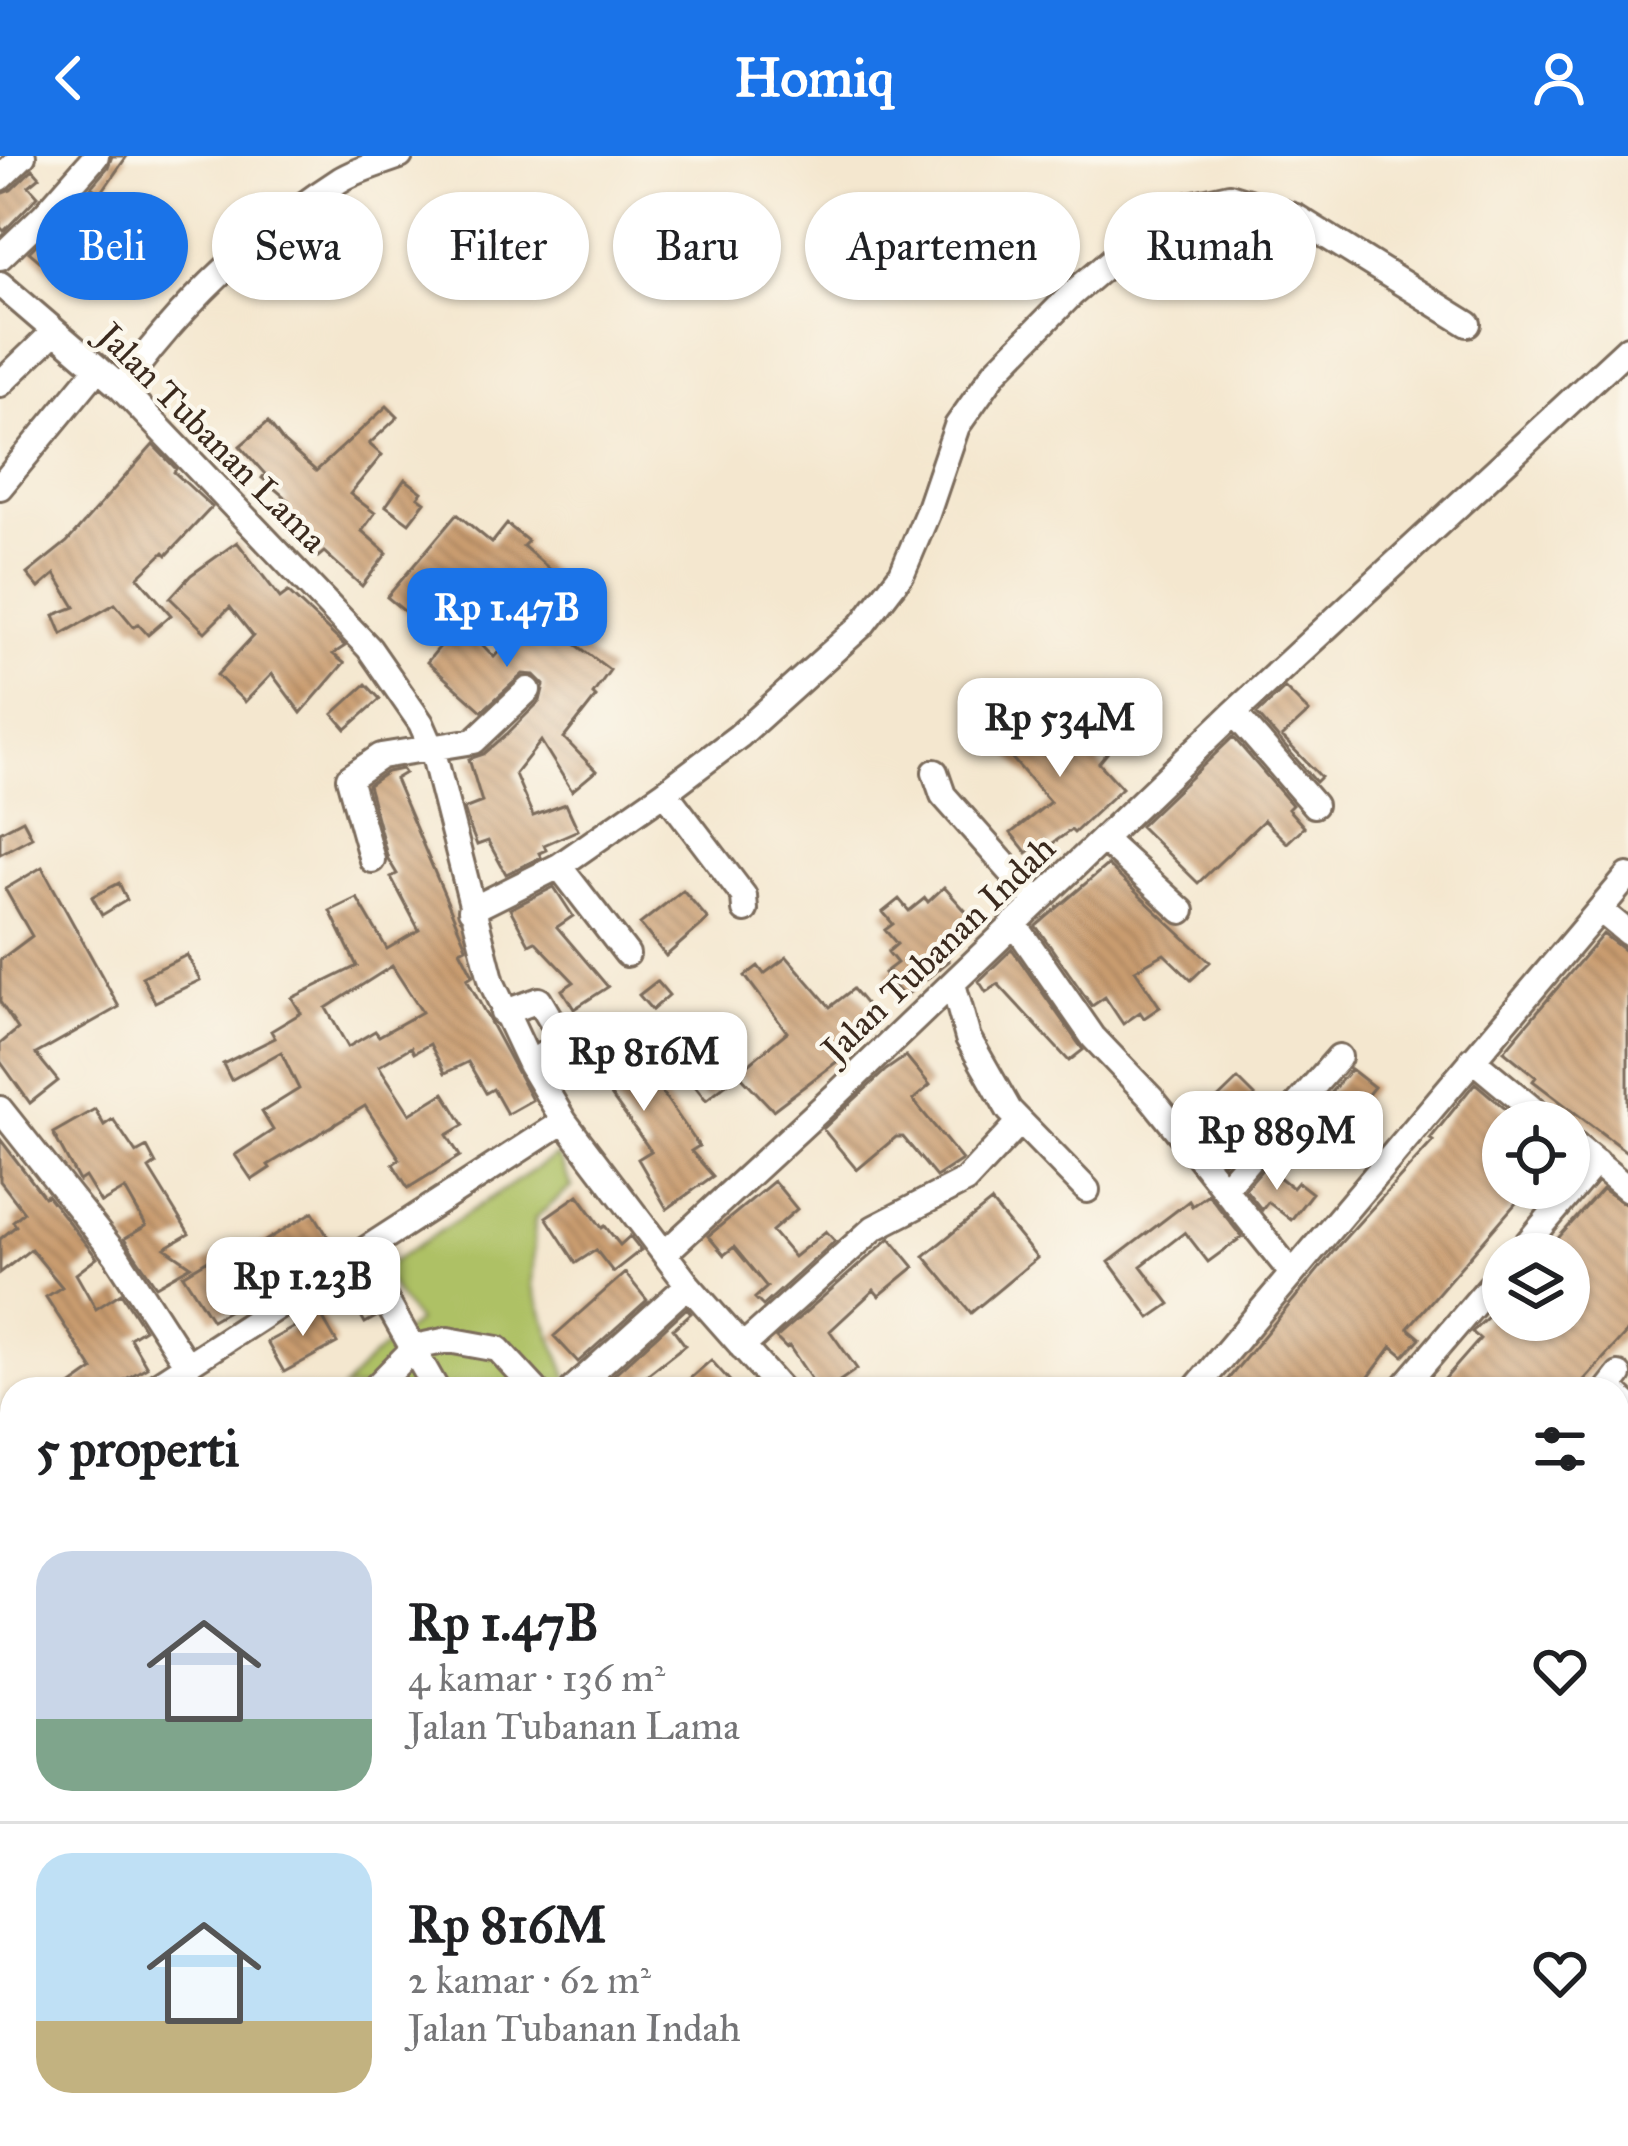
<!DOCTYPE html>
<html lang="id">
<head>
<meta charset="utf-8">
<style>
	body { margin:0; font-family:"IM FELL Great Primer",serif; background:#f2f2f2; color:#202124; height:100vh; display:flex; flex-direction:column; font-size:45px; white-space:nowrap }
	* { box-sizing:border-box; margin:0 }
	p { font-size:39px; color:#757577 }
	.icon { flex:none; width:66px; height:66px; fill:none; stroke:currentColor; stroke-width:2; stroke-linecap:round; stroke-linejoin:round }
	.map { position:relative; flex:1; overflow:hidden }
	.sheet { position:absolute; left:0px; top:1221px; width:1629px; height:771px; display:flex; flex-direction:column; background:#fff; border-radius:36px 36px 0 0; box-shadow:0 3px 9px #0004 }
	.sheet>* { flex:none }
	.hud { position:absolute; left:36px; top:36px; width:1557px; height:108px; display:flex; gap:24px }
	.controls { position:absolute; left:1482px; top:945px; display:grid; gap:24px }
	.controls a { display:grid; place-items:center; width:108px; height:108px; border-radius:50%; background:#fff; box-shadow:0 3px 9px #0004; font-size:60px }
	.price { position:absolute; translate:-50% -102px; padding:0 27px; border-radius:24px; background:#fff; color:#222; font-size:39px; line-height:78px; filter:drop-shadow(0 3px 6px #0008) }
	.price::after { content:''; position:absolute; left:50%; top:72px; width:36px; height:27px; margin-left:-18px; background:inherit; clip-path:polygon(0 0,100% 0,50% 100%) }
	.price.selected { background:#1a73e8; color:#fff }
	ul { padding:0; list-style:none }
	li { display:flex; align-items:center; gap:36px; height:300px; padding:0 36px }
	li+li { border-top:3px solid #e0e0e0 }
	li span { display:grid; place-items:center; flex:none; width:336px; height:240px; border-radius:36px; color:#555 }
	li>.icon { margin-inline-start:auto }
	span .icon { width:144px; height:144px; fill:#fffc; stroke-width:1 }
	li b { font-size:51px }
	h2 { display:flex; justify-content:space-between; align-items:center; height:144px; padding:0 36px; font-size:51px }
	.chip { padding:0 42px; border-radius:54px; background:#fff; box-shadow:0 3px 9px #0004; font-size:42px; line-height:108px }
	.chip.selected { background:#1a73e8; color:#fff }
	header { display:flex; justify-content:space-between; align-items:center; height:156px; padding:0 36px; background:#1a73e8; color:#fff; font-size:54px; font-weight:800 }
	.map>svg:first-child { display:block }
</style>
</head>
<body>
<header><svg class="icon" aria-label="back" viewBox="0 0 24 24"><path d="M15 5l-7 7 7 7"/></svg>Homiq<svg class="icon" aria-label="person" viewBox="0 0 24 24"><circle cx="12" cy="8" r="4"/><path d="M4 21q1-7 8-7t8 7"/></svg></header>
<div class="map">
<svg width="1628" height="1990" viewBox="0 0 1628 1990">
	<defs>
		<pattern id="cemetery-stones" width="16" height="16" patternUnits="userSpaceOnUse" patternTransform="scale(3)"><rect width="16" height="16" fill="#aec165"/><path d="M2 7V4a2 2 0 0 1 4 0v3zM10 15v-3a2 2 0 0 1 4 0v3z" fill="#8f9d53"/></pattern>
		<pattern id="building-back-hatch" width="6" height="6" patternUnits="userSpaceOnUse" patternTransform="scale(3)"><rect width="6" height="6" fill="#c99c70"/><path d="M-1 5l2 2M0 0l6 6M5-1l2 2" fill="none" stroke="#a47f5b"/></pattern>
	</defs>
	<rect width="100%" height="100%" fill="#fbf7ec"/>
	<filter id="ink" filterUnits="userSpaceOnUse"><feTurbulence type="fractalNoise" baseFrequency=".00833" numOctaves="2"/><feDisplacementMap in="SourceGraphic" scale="24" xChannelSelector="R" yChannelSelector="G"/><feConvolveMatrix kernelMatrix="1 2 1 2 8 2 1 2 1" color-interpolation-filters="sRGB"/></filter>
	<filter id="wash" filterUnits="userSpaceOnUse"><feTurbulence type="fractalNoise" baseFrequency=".004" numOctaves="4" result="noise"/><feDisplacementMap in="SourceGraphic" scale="48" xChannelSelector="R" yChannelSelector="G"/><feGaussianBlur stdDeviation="2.7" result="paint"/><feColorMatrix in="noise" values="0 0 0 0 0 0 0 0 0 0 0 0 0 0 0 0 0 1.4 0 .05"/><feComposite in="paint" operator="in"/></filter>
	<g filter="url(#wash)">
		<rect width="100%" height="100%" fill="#f4e7cf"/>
		<path fill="#aec165" stroke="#747642" stroke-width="3" d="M557,999L572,1031L535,1062L532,1130L572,1233H343L372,1201L417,1166L380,1114Z"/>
		<path fill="url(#cemetery-stones)" stroke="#747642" stroke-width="3" d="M0,1677L12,1687V1825L0,1833Z"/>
		<g id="blocks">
			<path fill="url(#building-back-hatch)" fill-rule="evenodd" d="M112,0H127L101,37L91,31L108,11Z
				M33,13L40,21L29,30L38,40L4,75L0,71V38L11,34Z
				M70,55L109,94L68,129L29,96Z
				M387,250L398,261L369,288L382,299L350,338L375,357L362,375L387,397L362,430L324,396L318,401L289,370L295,365L281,350L288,344L262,322L265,318L240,290L268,266L284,287L316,315Z
				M153,289L176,313L174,316L212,351L167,399L164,396L138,421L171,459L148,479L138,468L134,471L115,448L62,478L54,459L75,451L55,418L39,432L27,418L67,386Z
				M405,323L422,336L418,341L425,346L409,367L386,350Z
				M457,358L492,387L507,368L528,385L523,390L591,449L566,481L610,514L593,538L596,541L564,582L596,615L572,635L541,585L515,618L533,660L566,648L578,674L544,689L546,694L539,697L541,701L506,718L488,685L477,689L469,669L464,653L482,646L469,603L484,598L507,578L540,545L544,529L534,519L523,518L482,555L427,506L443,487L387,441ZM488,430L530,461L494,501L472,478L476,473L462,461Z
				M237,386L280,442L288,436L345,490L333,498L344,507L301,557L272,518L245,546L217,519L253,480L230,451L205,476L170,442L191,419Z
				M366,528L380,543L346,573L333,558Z
				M1285,532L1309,556L1282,581L1321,621L1316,626L1257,558Z
				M996,559L1029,596L1063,566L1073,577L1083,565L1113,590L1099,607L1122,632L1074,677L1071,674L1042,695L1037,689L1027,697L1011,677L1050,646L984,570Z
				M1233,581L1292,649L1288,653L1304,671L1287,687L1264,664L1198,727L1140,670Z
				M402,613L405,617L395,623L464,785L466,791L460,794L473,819L467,823L532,944L507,958L493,933L486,937L468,906L445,917L430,888L414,897L411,891L379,910L410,958L444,937L464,969L447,979L460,1000L408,1032L393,1008L400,1003L365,950L268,1009L270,1012L252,1024L235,999L273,974L262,956L299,933L281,896L231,924L223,908L275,882L271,875L301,857L292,842L357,810L330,755L357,742L387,793L419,774L391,721L397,718L388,703L368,629L387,616ZM392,810L422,856L379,880L375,875L348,891L326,852Z
				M23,664L32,681L0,698V676Z
				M1107,709L1210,806L1191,824L1164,798L1135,814L1160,851L1144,862L1140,856L1123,868L1105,841L1092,850L1036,770Z
				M42,711L119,851L36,898L58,925L30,947L0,905V888L18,873L0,846V804L32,780L5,733Z
				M119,727L127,744L102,759L92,741Z
				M554,731L573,760L557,771L608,831L574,853L562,834L574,826L535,785L529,788L510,753Z
				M944,731L970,760L937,790L949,805L904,841L884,817L897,807L888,796L897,788L885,774L893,768L883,756L899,743L909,755L925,742L928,746Z
				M683,734L708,763L666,800L640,768Z
				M1603,778L1628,797V997L1533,925L1536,921L1504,895Z
				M1012,793L1083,894L1069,905L998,828L986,836L979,825Z
				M187,799L200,824L155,846L142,821Z
				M787,801L830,851L853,833L880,865L836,901L839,904L773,954L739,918L706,944L680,911L703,892L709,900L720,891L739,916L787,876L745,820L758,810L764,818Z
				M657,825L669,839L652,854L639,839Z
				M605,868L630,890L699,990L691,995L713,1020L667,1053L638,1003L651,995L589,909L574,922L561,907Z
				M906,900L930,929L913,944L962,1004L936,1021L903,981H896L857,1014L823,973L886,914Z
				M1351,913L1374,931L1343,969L1358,981L1348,994L1307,964Z
				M1238,923L1255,940L1230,965L1248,979L1224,1007L1220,1001L1231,986L1203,957Z
				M1475,927L1521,966H1503V1032H1529L1408,1172L1420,1182L1404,1200L1392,1190L1360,1233H1220L1337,1091L1433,985L1430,983Z
				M95,953L104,969L113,963L136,997L147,991L156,1008L149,1013L189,1078L165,1092L191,1110L156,1130L124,1083L146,1070L125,1033L101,1047L85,1021L79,1025L53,977Z
				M0,983L44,1041L47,1039L97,1102L76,1118L96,1153L121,1137L144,1173L130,1182L147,1211L124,1224L129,1233H66L93,1214L46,1141L62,1131L31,1093L0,1117V1083L16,1070L13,1065L24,1056L0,1025Z
				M1265,1010L1293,1032L1298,1026L1312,1037L1291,1064L1268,1046L1262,1054L1245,1033Z
				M774,1025L797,1053L772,1075L794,1101L826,1075L835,1085L763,1150L755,1142L767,1131L734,1091L724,1099L708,1080Z
				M1602,1033L1628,1050V1175L1576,1233H1436L1480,1183L1472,1176L1503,1147V1164H1569V1098H1544Z
				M1208,1038L1242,1081L1208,1106L1185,1076L1141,1110L1170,1148L1150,1162L1109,1106L1189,1045L1192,1050Z
				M578,1039L602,1072L605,1070L620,1089L630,1080L641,1094L613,1116L596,1094L576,1107L546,1061Z
				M991,1046L1037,1102L971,1157L924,1100Z
				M313,1056L334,1091L293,1115L296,1119L279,1130L276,1125L268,1130L258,1113L229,1129L240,1148L212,1164L183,1119L225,1094L232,1105Z
				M890,1082L914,1111L879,1140L874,1134L830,1175L857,1213L828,1233H818L789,1190L786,1192L776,1182Z
				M625,1117L647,1144L578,1206L554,1180Z
				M354,1121L376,1161L365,1167L343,1128Z
				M314,1147L337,1187L284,1216L267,1186L300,1168L295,1159Z
				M687,1152L691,1157L673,1173L685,1189L629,1233H598Z
				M711,1204L737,1233H678Z"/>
		</g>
	</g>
	<g filter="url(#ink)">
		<use href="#blocks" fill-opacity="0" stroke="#7c6c5c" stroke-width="3"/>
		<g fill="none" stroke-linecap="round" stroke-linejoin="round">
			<defs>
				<path id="minor" d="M0,22L23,0
					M0,101L44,59L96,0
					M0,128L121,232L369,492L421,567L432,592L492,827L530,908L564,965L688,1129L780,1233
					M0,228L54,176
					M121,232C181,148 253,80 340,24C358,13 381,7 400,0
					M0,331L98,212
					M1234,557L1314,649
					M935,616L943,639L1037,745
					M665,636L744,740L745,754
					M1104,684L1182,755
					M372,704L349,622L381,600L474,585L528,534
					M559,710L627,798
					M471,754L559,710L665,636L739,580L862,469L902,417L927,358L957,270L995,216L1072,138L1172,53L1229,40L1296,61L1468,168
					M1600,754L1628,777
					M1014,767L1093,881L1152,943L1291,1116
					M953,828L968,882L1009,954L1087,1034
					M503,857L539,844L561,881L559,888L530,908
					M1472,903L1548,966
					M0,953L116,1099L187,1209
					M1569,984L1628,1033
					M1225,1031L1339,901
					M359,1097L436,1233
					M665,1097L836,939L1234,557L1628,192
					M1518,1098L1596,1006
					M742,1191L874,1072L965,1025L1020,966
					M150,1233L564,965
					M374,1233L415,1191L448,1184L498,1193L535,1233
					M573,1233L688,1129
					M1195,1233L1628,720
					M1402,1233L1503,1115
					M1608,1233L1619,1219
					M1617,1239L1628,1249
					M0,1340L12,1331
					M1617,1438L1628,1447
					M1617,1504L1628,1491
					M1617,1563L1628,1550
					M0,1657L12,1649
					M1617,1666L1628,1675
					M0,1671L12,1680
					M0,1701L12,1711
					M0,1818L12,1810
					M0,1882L12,1874
					M1617,1924L1628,1934
					M387,1980L399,1990
					M802,1980L814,1990
					M856,1980L868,1990
					M1268,1980L1279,1990
					M157,1990L166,1980
					M1208,1990L1216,1980"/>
			</defs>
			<use href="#minor" stroke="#7c6c5c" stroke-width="30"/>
			<use href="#minor" stroke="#fff" stroke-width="24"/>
		</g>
	</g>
	<g text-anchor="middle" stroke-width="9" stroke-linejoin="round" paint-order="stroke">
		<g font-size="36" fill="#3b2a1e" stroke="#fbf7ec">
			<text transform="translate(213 281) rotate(45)" y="13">Jalan Tubanan Lama</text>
			<text transform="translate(938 792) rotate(-44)" y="13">Jalan Tubanan Indah</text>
		</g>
	</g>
</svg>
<div class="controls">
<a><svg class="icon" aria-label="locate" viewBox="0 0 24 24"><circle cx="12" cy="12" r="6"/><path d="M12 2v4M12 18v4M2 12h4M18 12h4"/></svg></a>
<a><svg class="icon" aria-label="layers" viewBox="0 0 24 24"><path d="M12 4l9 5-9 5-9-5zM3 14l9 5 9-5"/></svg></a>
</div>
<b class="price selected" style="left:507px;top:514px">Rp 1.47B</b>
<b class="price" style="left:1060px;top:624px">Rp 534M</b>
<b class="price" style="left:644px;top:958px">Rp 816M</b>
<b class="price" style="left:1277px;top:1037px">Rp 889M</b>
<b class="price" style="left:303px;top:1183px">Rp 1.23B</b>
<div class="hud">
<a class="chip selected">Beli</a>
<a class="chip">Sewa</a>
<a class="chip">Filter</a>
<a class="chip">Baru</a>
<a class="chip">Apartemen</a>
<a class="chip">Rumah</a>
</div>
<section class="sheet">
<h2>5 properti<svg class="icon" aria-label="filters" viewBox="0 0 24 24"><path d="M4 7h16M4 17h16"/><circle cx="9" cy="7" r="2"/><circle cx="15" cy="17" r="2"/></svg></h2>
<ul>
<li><span style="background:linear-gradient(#c9d6e8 70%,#7fa58c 0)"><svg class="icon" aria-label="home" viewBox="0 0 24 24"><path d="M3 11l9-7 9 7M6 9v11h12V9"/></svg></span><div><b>Rp 1.47B</b><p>4 kamar · 136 m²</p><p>Jalan Tubanan Lama</p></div><svg class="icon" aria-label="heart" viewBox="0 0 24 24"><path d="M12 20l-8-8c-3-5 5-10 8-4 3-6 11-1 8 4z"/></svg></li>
<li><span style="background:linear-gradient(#bfe0f5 70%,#c2b280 0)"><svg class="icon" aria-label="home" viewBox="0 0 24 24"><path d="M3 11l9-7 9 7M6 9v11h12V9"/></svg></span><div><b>Rp 816M</b><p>2 kamar · 62 m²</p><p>Jalan Tubanan Indah</p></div><svg class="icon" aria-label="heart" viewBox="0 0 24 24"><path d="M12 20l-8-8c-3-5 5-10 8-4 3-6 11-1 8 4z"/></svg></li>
</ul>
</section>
</div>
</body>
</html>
